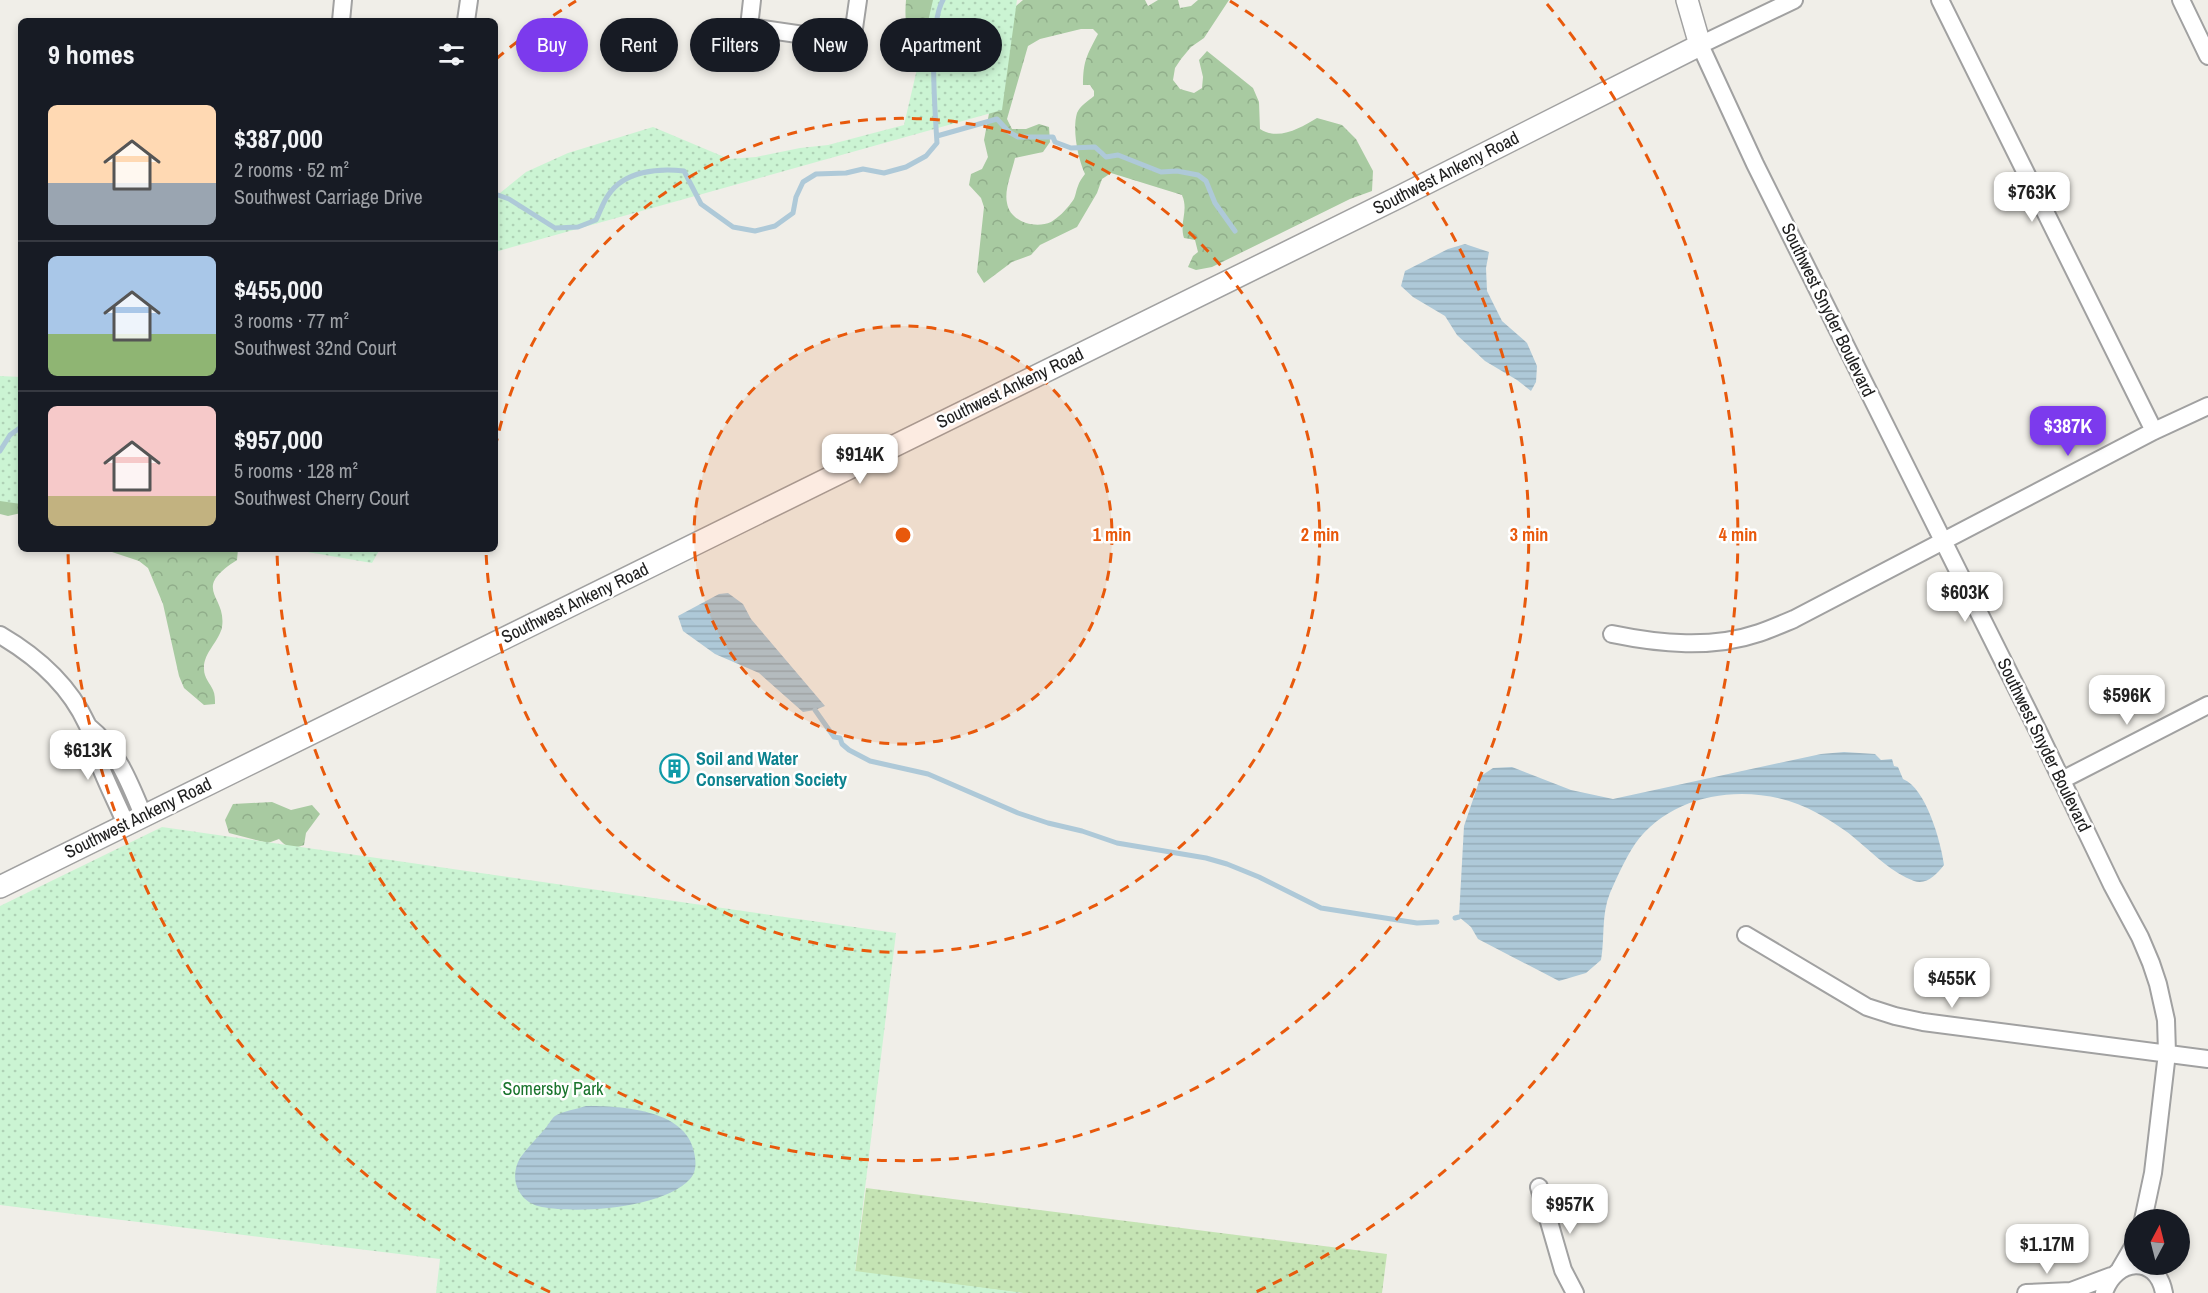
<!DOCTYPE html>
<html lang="en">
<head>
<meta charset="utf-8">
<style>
	body { margin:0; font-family:"Archivo Narrow",sans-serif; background:#242831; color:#f1f3f6; height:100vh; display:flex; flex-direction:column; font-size:22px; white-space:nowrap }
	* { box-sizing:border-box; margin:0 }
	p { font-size:20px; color:#9ea1a6 }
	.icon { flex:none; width:33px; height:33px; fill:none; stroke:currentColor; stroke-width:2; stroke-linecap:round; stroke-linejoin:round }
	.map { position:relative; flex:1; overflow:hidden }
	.drawer { position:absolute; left:18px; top:18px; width:480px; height:534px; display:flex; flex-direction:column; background:#171b24; border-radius:9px; box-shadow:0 3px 9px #0003 }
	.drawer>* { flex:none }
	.hud { position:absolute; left:516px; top:18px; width:570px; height:54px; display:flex; gap:12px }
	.needle { width:39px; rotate:7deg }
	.tools { position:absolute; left:2124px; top:1209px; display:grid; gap:12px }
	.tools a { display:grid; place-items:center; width:66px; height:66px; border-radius:50%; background:#171b24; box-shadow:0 3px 9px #0003; font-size:30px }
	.price { position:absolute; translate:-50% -51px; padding:0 14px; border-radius:12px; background:#fff; color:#222; font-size:20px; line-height:39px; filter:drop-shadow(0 2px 3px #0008) }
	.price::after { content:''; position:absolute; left:50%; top:36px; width:18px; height:14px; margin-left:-9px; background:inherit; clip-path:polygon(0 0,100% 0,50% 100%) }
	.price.selected { background:#7c3aed; color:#fff }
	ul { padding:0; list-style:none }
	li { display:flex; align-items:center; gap:18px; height:150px; padding:0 30px }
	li+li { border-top:2px solid #363941 }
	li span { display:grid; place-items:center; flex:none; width:168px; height:120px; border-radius:9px; color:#555 }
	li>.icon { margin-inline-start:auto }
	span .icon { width:72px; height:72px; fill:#fffc; stroke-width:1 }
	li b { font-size:26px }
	h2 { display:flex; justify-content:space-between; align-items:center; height:72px; padding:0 30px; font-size:26px }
	.tag { padding:0 21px; border-radius:27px; background:#171b24; box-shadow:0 3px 9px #0003; font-size:21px; line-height:54px }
	.tag.selected { background:#7c3aed; color:#fff }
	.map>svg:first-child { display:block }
</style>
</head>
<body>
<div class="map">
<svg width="2208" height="1293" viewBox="0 0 2208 1293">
	<defs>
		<pattern id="grass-dots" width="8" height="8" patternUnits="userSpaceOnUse" patternTransform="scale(1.5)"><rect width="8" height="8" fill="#c5e4b4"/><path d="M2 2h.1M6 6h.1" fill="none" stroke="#a9c39a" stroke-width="1.8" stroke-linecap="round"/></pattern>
		<pattern id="forest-crowns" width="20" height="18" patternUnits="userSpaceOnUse" patternTransform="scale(1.5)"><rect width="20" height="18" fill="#a8caa1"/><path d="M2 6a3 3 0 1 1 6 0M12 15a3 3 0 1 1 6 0" fill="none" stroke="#90ad8a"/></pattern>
		<pattern id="park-dots" width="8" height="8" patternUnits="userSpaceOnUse" patternTransform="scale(1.5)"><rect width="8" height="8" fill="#cbf4d3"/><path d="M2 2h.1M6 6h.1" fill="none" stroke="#aed1b5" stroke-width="1.8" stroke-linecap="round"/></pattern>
		<pattern id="water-rules" width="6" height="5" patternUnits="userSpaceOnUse" patternTransform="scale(1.5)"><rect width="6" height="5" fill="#aec9d8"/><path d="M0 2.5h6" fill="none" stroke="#95acb9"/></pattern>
	</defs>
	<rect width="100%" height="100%" fill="#f0eee8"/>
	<path fill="url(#grass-dots)" d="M866,1188L1387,1254L1382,1293H1023L855,1272Z"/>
	<path fill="url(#forest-crowns)" fill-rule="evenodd" d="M906,0H944L926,57C907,37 904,27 906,0Z
		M1023,0H1145L1148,6L1158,0H1178L1180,8L1191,6L1198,0H1229L1204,38L1191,47L1181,59L1175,68L1173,80L1180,89L1194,93L1202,88L1203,77L1199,60L1207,51L1253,88L1259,102L1260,129C1279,141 1300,128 1317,118L1342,125L1356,139L1373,171L1372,191L1350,199L1212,267L1196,270L1188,267L1193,256L1198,252L1195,240L1184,238C1179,222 1189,211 1182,195L1111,173L1102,179L1097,193L1077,227L1040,245L1031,255L1012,262L984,283L977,272L984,207L981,198L969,185L971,174L982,169L988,157L984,140L1008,13ZM1081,29H1093L1098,34C1087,55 1083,61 1083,85H1090L1094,91V96C1088,101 1080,106 1077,113C1072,130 1078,159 1085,174C1082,178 1079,182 1078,186C1075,193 1076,198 1071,203C1066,210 1058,218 1051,222C1035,229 1010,222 1007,203C1004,190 1012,172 1015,158L1043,152L1050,142L1049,127L1039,124L1026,129H1012L1007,119L1028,46L1040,39Z
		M21,475V513L8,516L0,514V487Z
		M110,549H238L237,560C190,590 227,595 222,627C219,642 203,653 204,669C204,678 210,683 213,690C215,694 215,700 215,704L204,705L184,688L179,676L163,604L148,568L139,561L112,552Z
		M272,802L291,810L312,805L320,814L306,833L304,845C293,849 287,848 279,839L268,843L229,833L225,820L233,804Z"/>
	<path fill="url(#park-dots)" d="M933,0H1017L1002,110L495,252V197L526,172L568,153L653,127L729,159L756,157L800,148L828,145L904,125Z
		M0,376L21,377V504L0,501Z
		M290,549H380L372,563Z
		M162,827L896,933L855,1271L1023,1293H436L440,1259L0,1205V906Z"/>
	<path fill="url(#water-rules)" d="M1465,244L1489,252L1486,268L1487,291L1502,321L1527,343L1537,366L1536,382L1531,391L1517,380L1485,361L1457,335L1445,316L1413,297L1401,286L1405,271L1448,249Z
		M728,593L743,604L751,619L825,706L815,710L803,712L759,673L715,654L683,631L678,616L719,594Z
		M1844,752L1875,754L1881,760L1892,759L1894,766L1898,767L1903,779C1926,788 1941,842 1944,865C1936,875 1927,885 1914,881C1892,873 1875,855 1858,841C1846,830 1831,821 1817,813C1760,781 1675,788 1635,844C1625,859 1617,877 1610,893C1601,915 1605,938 1601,960L1586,973L1559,981L1478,939L1471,927L1459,917L1464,826L1481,776L1493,768L1512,767L1571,790L1613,799L1821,754Z
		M586,1106C620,1106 686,1109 694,1152C696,1161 697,1171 690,1179C664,1208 579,1214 542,1207C519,1203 508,1179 520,1158C527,1148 536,1139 544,1130C548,1126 551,1119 555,1116C563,1111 577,1109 586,1106Z"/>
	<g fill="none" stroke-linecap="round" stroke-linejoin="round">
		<path stroke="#aec9d8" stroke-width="5" d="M937,136L997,119L1009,132L1018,137H1053L1055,142L1071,148L1095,147L1106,157L1118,155L1161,172L1177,171L1198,175L1206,181L1215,203L1235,231
			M495,194L509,199L555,228L578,227L596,220C600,212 603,202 609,194C625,171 658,168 684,171L701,204L733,227L755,231L775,226L793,213L796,197L803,182L816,174L846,173L863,169L884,173L906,167L926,156L937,143C935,110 928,26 943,0
			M0,451L10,435L21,427
			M815,710L834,737L840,738L842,744L849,750L870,761L928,774L1018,813L1048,823L1082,831L1117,843L1206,858L1227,864L1259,877L1321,908L1417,923L1437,922
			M1455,918L1459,917"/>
		<defs>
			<path id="minor" d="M752,0L749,27L852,42L858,0
				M1794,0L1700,45L1755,164L2038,731L2112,885L2140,937L2151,963L2158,984L2166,1020L2167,1053L2153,1173L2143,1220
				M1940,0L2154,431
				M2181,0L2208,56
				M341,21L343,0
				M466,21L469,0
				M1612,634C1660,644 1712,649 1759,633C1771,629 1782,624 1794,619L2154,431L2208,406
				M0,635C36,656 69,685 87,724C92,733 92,745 96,755C104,778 116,801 126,824
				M88,726C116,748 130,783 143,815
				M2062,780L2208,705
				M1746,935L1867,1007L1895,1016L1923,1022L2208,1059
				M1539,1187L1563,1270L1575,1293
				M2120,1269L2134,1245
				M2026,1293L2071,1291
				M2074,1293L2071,1291L2111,1276
				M2104,1293C2115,1258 2157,1254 2164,1293"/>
			<path id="tertiary" d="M0,887L1401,196L1700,45L1687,0"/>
		</defs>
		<use href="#minor" stroke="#a1a1a1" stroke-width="20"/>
		<use href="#tertiary" stroke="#a1a1a1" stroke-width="24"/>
		<use href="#minor" stroke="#fff" stroke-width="16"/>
		<use href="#tertiary" stroke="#fff" stroke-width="21"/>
	</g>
	<circle cx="903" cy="535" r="209" fill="#e8590c" fill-opacity=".12"/>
	<g fill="none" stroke="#e8590c" stroke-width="3" stroke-dasharray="10 8">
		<circle cx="903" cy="535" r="209"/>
		<path d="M495 448A417 417 0 1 1 486 550"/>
		<path d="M496 59A626 626 0 0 1 576 1M1230 1A626 626 0 1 1 277 551"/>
		<path d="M550 1292A835 835 0 0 1 68 550M1547 4A835 835 0 0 1 1256 1292"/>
	</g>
	<defs>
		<symbol id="building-ring" viewBox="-11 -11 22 22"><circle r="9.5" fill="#fff" stroke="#0f9aa8" stroke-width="1.5"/><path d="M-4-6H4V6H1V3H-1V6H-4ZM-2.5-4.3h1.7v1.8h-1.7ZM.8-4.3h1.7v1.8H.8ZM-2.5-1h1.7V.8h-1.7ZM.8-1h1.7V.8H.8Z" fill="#0f9aa8"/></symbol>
	</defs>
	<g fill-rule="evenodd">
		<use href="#building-ring" x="658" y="752" width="33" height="33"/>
	</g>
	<g text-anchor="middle" stroke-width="5" stroke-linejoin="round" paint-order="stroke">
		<g font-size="18" fill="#202020" stroke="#fff">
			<text transform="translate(1446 173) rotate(-27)" y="6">Southwest Ankeny Road</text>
			<text transform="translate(1828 310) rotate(64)" y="6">Southwest Snyder Boulevard</text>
			<text transform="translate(1010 388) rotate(-26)" y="6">Southwest Ankeny Road</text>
			<text transform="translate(575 603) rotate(-26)" y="6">Southwest Ankeny Road</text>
			<text transform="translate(2044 745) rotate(64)" y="6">Southwest Snyder Boulevard</text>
			<text transform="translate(138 818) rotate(-26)" y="6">Southwest Ankeny Road</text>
		</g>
		<g font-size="18" font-weight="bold" fill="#0d838f" stroke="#fff" text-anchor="start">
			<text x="696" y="765">Soil and Water<tspan x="696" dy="21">Conservation Society</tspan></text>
		</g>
		<g font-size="18" fill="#19742c" stroke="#fff">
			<text x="553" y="1095">Somersby Park</text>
		</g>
	</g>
	<circle cx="903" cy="535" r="9" fill="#e8590c" stroke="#fff" stroke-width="3"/>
	<g font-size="18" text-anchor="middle" font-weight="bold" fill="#e8590c" stroke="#fff" stroke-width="5" stroke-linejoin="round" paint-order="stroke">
		<text x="1112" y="541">1 min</text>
		<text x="1320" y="541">2 min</text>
		<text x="1529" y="541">3 min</text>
		<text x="1738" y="541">4 min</text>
	</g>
</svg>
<div class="tools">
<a><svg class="needle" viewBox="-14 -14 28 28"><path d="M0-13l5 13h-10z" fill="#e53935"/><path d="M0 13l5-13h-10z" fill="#9ea1a6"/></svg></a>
</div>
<b class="price" style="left:2032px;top:223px">$763K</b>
<b class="price selected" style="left:2068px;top:457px">$387K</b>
<b class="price" style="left:860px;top:485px">$914K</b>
<b class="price" style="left:1965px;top:623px">$603K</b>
<b class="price" style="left:2127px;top:726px">$596K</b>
<b class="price" style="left:88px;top:781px">$613K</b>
<b class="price" style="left:1952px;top:1009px">$455K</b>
<b class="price" style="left:1570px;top:1235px">$957K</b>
<b class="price" style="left:2047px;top:1275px">$1.17M</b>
<div class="hud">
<a class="tag selected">Buy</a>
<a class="tag">Rent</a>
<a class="tag">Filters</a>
<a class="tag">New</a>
<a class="tag">Apartment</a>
</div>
<section class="drawer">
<h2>9 homes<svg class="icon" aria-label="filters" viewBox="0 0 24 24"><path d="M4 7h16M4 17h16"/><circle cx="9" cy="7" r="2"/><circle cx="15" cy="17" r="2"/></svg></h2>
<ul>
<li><span style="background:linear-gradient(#ffd9b3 65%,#9aa5b1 0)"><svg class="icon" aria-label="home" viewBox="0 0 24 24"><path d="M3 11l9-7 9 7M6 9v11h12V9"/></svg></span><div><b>$387,000</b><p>2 rooms · 52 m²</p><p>Southwest Carriage Drive</p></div></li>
<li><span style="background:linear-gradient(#a9c7e8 65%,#8fb573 0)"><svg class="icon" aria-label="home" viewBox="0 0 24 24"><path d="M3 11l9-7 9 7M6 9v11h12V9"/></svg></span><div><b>$455,000</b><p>3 rooms · 77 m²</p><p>Southwest 32nd Court</p></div></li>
<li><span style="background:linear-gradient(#f6c9c9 75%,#c2b280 0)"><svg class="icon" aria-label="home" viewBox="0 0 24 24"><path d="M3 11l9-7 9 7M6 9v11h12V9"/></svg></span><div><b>$957,000</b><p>5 rooms · 128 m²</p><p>Southwest Cherry Court</p></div></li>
</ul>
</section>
</div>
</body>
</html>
